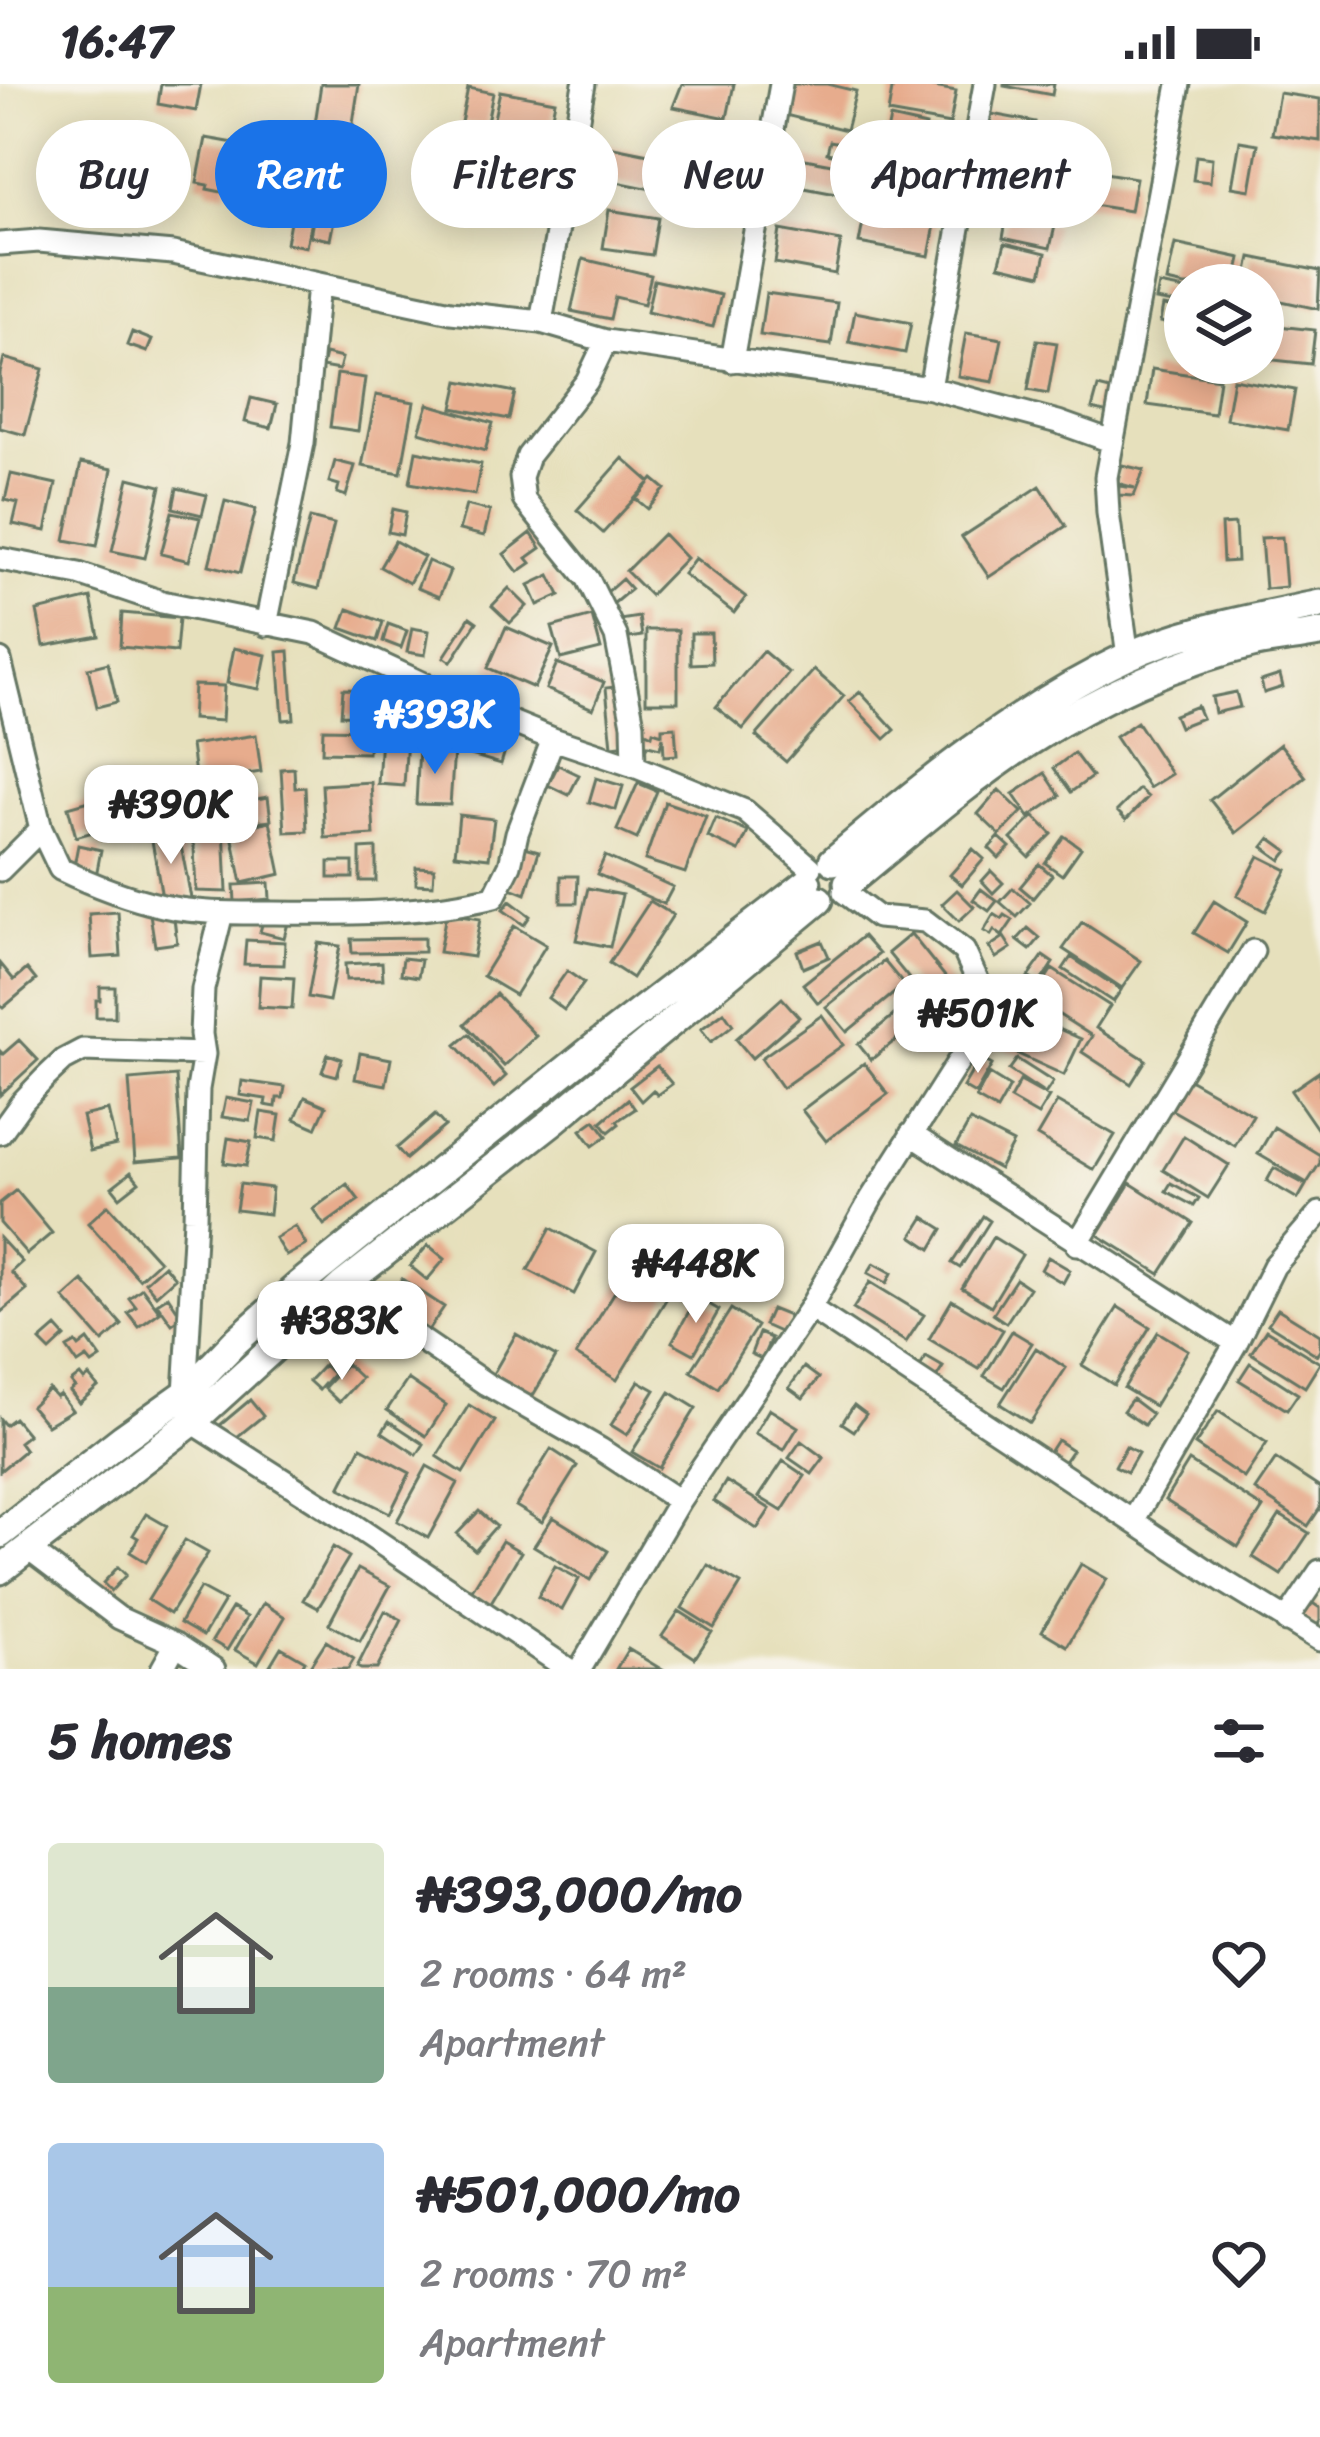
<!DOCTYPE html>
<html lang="en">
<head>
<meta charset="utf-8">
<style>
	body { margin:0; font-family:Sriracha,sans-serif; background:#f7f7f7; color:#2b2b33; height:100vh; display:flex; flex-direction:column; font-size:45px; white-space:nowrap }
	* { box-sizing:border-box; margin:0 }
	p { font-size:39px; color:#7c7c81 }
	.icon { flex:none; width:66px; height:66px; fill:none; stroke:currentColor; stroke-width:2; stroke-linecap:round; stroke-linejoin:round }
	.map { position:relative; height:1585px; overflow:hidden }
	.side { display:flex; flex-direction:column; background:#fff; flex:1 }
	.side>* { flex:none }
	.guide { position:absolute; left:36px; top:36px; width:1248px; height:108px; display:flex; gap:24px }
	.controls { position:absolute; left:1164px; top:180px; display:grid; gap:24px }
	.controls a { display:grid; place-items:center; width:120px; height:120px; border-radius:50%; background:#fff; box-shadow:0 6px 30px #0003; font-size:60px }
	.price { position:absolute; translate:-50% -102px; padding:0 27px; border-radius:24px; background:#fff; color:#222; font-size:39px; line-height:78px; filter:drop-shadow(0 3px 6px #0008) }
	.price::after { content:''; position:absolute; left:50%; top:72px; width:36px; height:27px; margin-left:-18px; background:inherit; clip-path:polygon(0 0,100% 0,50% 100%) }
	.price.selected { background:#1a73e8; color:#fff }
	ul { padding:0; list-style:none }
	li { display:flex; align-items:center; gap:36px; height:300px; padding:0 48px }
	li span { display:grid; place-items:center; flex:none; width:336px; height:240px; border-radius:12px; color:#555 }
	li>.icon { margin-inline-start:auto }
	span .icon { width:144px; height:144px; fill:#fffc; stroke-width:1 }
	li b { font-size:51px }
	h2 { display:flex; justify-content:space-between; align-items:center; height:144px; padding:0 48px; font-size:51px }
	.chip { padding:0 42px; border-radius:54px; background:#fff; box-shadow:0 6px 30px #0003; font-size:42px; line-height:108px }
	.chip.selected { background:#1a73e8; color:#fff }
	.status { display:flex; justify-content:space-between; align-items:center; height:84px; padding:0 60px; background:#fff; direction:ltr }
	.status svg { height:33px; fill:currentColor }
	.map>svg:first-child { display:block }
</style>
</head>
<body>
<div class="status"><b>16:47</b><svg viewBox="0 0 49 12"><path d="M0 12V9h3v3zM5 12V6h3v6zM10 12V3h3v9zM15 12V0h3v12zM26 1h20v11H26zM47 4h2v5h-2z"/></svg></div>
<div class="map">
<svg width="1320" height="1585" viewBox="0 0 1320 1585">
	<rect width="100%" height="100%" fill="#f7f3e8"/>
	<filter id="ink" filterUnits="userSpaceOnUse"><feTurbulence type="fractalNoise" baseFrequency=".00833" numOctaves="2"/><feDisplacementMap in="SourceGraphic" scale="24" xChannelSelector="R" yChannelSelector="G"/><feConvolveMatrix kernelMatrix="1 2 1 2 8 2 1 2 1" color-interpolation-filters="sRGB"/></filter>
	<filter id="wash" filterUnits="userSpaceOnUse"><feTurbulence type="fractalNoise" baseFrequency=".004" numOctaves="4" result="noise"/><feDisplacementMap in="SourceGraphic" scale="48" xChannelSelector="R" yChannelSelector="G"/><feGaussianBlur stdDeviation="2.7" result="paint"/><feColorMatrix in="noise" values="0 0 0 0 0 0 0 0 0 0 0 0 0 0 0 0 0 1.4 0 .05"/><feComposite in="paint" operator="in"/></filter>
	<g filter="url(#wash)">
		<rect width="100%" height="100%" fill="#e6e0bc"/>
		<g id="blocks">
			<path fill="#e7ac8d" d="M161,0H201L196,27L158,20Z
				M321,0H359L350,59L313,53Z
				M682,0H734L727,34L673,23Z
				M793,0H827L856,7L846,46L785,31Z
				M893,0H917L956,7L950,40L888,29Z
				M1004,0H1054L1052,11L1004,2Z
				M468,4L493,9L486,43L461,38Z
				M500,7L555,17L548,50L493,39Z
				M1279,9L1320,15V57L1272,50Z
				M986,29L1035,38L1030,65L981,56Z
				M890,34L926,42L925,49L947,53L942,79L883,67Z
				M264,41L302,46L299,64L261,58Z
				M473,50L546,62L540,101L467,89Z
				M206,54L240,60L233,100L227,99L226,109L207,105L208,101L197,99Z
				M830,57L851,61L848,74L827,69Z
				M1240,57L1258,60L1250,106L1232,103Z
				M599,60L673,75L666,108L592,93Z
				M779,70L842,82L836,110L773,98Z
				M302,72L322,76L306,163L286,159Z
				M325,72L346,76L330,156L310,152Z
				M1196,72L1212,74L1210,98L1193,96Z
				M1027,77L1062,85L1054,122L1019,114Z
				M1068,83L1136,94L1130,127L1062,116Z
				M881,104L940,115L929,172L859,159L865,128L876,130Z
				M609,126L658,134L652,171L603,164Z
				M1007,132L1055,142L1050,164L1003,154Z
				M780,146L841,157L835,190L775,179Z
				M1005,159L1046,169L1041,191L999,181Z
				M1175,160L1241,174L1235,201L1185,202L1167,198Z
				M1251,173L1320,187L1318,225L1263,213V201H1245Z
				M583,175L651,191L644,220L615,213L610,235L571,227Z
				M654,196L721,211L713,243L647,228Z
				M1159,201L1185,206V221L1156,216Z
				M766,209L837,219L831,261L760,251Z
				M1163,222L1185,225V242L1160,238Z
				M855,228L911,239L905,269L849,258Z
				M1269,241L1315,246L1311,280L1264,275Z
				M132,248L152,256L147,268L127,261Z
				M966,249L1002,255L993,298L958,292Z
				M1037,256L1057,259L1048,310L1028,306Z
				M325,270L342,274L339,286L322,283Z
				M4,274L43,285L25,351L0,344V289Z
				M1152,285L1219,295L1214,330L1147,321Z
				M337,290L365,294L358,347L330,343Z
				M1233,295L1295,306L1288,346L1226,335Z
				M459,297L515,308L509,335L453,324Z
				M1098,303L1114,307L1108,329L1092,325Z
				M376,311L414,318L401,389L362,382Z
				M251,314L277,320L271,344L245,338Z
				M428,320L493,339L485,367L419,348Z
				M416,367L481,380L475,411L410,399Z
				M623,374L650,398L603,449L577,426Z
				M335,377L355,382L346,412L337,409L339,401L329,398Z
				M81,379L112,385L97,462L65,456Z
				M1122,381L1144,386L1134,412L1118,411L1119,402L1135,404L1117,399Z
				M11,390L56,400L46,447L13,440L18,419L5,416Z
				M129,394L161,402L145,474L112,467Z
				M653,395L665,405L648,425L636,415Z
				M1040,402L1066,442L989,493L962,453Z
				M177,404L207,411L202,431L173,424Z
				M225,417L256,425L240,489L209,481Z
				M466,421L490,427L484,452L459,446Z
				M393,425L406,428L402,451L388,448Z
				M172,428L200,434L189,477L161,470Z
				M310,434L334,440L318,505L294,499Z
				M1235,440L1237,477L1223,478L1221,441Z
				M531,449L541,464L527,474L531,479L518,488L504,470Z
				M663,450L686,474L650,511L626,487Z
				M1282,453L1286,503L1265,505L1261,454Z
				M395,457L424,473L409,499L380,483Z
				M695,474L746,513L734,529L683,490Z
				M428,477L450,487L439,513L417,504Z
				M550,491L560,511L538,521L529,501Z
				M622,495L631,505L613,520L605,510Z
				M509,504L527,522L510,539L492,522Z
				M91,514L99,552L44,562L37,527Z
				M348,525L383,538L377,557L341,544Z
				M122,529L179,534L176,568L120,563Z
				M592,532L601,565L561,575L552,543Z
				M470,533L477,538L451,578L444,573Z
				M639,533L642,552L623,555L620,536Z
				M388,540L407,547L401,564L383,557Z
				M506,543L553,563L534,604L488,584Z
				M412,544L429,547L425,571L407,568Z
				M646,546H678V618H646Z
				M691,549H711L712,579L691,580Z
				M234,564L266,571L259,605L227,599Z
				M289,567L294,635L283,636L278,568Z
				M763,567L789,589L743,645L716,623Z
				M108,579L117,618L97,623L88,584Z
				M557,579L604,598L593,625L546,605Z
				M814,586L844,612L786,678L756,652Z
				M1280,591L1283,603L1264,609L1261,597Z
				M194,601L224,602L222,637L192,635Z
				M624,602L630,660L612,662L606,604Z
				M343,605L369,606L367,632L341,631Z
				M860,608L895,646L885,655L849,617Z
				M1236,608L1240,623L1215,629L1212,613Z
				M1197,622L1202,634L1179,643L1174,631Z
				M1137,638L1171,690L1149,704L1115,653Z
				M675,643L677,671L664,672L663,653L660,664L648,661L646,664L636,660L642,646L652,651L653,647L662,650V644Z
				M323,645L369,646L368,669L322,668Z
				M455,646L470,647L468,664L453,662Z
				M478,649L508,657L501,680L471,671Z
				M256,651L261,688L196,698L191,661Z
				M381,652L407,653L404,702L378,700Z
				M1280,660L1306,693L1236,749L1210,716Z
				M419,664L454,666L450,721L416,720Z
				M1074,669L1092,693L1071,708L1054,684Z
				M558,681L579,691L569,711L548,701Z
				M294,684L295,704L305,703L307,747L285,748L281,685Z
				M1045,689L1060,712L1029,733L1013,710Z
				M596,694L623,702L616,726L589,718Z
				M371,698L374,751L325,754L322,701Z
				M638,699L657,707L637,755L617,746Z
				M135,704L144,733L76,753L68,723Z
				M1139,705L1148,713L1126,736L1117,727Z
				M999,706L1022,728L1000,751L978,730Z
				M268,713L271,736L236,740L233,719Z
				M665,718L706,732L685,789L645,776Z
				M459,731L494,735L489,774L455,770Z
				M1034,732L1052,750L1029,773L1011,755Z
				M716,734L748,748L739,767L708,753Z
				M270,737L281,790L242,799L231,746Z
				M193,741L224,743L227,808L196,807Z
				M178,746L191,814L163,819L151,751Z
				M1064,752L1081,764L1062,791L1045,779Z
				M999,753L1010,763L999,774L989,764Z
				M1270,754L1288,767L1281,776L1263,763Z
				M78,761L101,766L96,792L73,787Z
				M525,763L539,767L526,810L511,804Z
				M376,764V797H360V765Z
				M973,765L984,775L962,801L950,791Z
				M605,772L673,803L664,820L597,790Z
				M1259,772L1287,786L1265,827L1237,812Z
				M329,778H353V794H329Z
				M1039,780L1052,791L1033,814L1020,803Z
				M416,783L434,784L433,801L416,800Z
				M991,787L1003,799L993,809L982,797Z
				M561,792H578L577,819H561Z
				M269,799L270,815L235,818L234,801Z
				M588,804L622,811L610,863L576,856Z
				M1013,804L1030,819L1017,833L1000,818Z
				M981,805L997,817L989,827L973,816Z
				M957,806L974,823L959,837L942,820Z
				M510,817L530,832L524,841L503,826Z
				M650,817L673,831L632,894L609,879Z
				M1214,817L1247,838L1228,869L1194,849Z
				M173,826L177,859L155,862L150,830Z
				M118,828L121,872L92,874L89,830Z
				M446,830L480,835L473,873L439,868Z
				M994,830L1002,835L1005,831L1013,836L1002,852L994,846L991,851L984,847Z
				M264,833L288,839L284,854L260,848Z
				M1082,838L1141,877L1122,904L1063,865Z
				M514,842L546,861L515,911L483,892Z
				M1028,844L1040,854L1030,866L1017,856Z
				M911,850L951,900L928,918L888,869Z
				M863,852L879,870L818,919L803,900Z
				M1004,853L1011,864L996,874L989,863Z
				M424,854V868L352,869L351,855Z
				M246,856L285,858L284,881L244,880Z
				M822,857L829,873L803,884L797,867Z
				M318,859L340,862L329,917L308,913Z
				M1043,872L1053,879L1039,900L1028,893Z
				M1071,873L1121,906L1113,918L1063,885Z
				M403,874L421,876L418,893L401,890Z
				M884,877L904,901L847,948L826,923Z
				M382,878L383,895L346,896L345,880Z
				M0,879L14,896L27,885L36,896L3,924L0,921Z
				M1052,885L1110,922L1096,944L1146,976L1131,1000L1082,968L1092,952L1033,914Z
				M567,887L584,899L564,926L548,914Z
				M260,892L294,894L292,925L258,923Z
				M100,903H115V933H96V916H100Z
				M496,910L536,952L504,982L465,940Z
				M782,914L799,933L752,974L736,955Z
				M915,914L928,930L871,976L858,960Z
				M1019,927L1081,955L1064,991L1003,963Z
				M724,928L733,941L711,958L701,945Z
				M822,931L843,961L782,1004L761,974Z
				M469,950L506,992L494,1003L456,961Z
				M19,956L38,976L0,1011V967L3,970Z
				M360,969L391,975L386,1001L355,995Z
				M328,970L342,975L337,992L322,988Z
				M980,974L992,981L975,1010L963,1003Z
				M1017,975L1053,998L1045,1010L1009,986Z
				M864,979L888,1010L826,1057L802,1026Z
				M657,982L672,1000L657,1011L653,1006L641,1017L630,1003Z
				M1320,987V1049L1291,1007Z
				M989,990L1010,1003L997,1026L976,1014Z
				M176,992L182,1074L135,1078L129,996Z
				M1189,995L1253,1031L1235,1062L1172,1026Z
				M242,997L285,1003L283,1014H277L276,1023L265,1021L266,1015L240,1011Z
				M1020,997L1049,1013L1038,1031L1010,1015Z
				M305,1013L326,1022L316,1044L295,1035Z
				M226,1014L254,1019L250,1037L222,1033Z
				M628,1015L635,1025L617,1037L619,1040L609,1048L601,1038Z
				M1057,1018L1115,1051L1094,1086L1037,1052Z
				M108,1026L116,1061L90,1067L82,1032Z
				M261,1028L280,1031L276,1057L257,1054Z
				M435,1031L445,1042L406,1075L397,1064Z
				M595,1036L607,1052L593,1062L581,1046Z
				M970,1037L1013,1059L999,1085L956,1062Z
				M1274,1043L1320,1071V1079L1307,1099L1258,1070Z
				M1184,1052L1229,1081L1208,1114L1163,1086Z
				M228,1054L251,1058L246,1082L224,1079Z
				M1274,1084L1306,1101L1298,1115L1267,1097Z
				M131,1088L139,1098L120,1113L112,1103Z
				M1130,1099L1193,1139L1160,1190L1098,1151Z
				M1171,1099L1199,1114L1194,1122L1166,1107Z
				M240,1100L272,1104L269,1130L236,1126Z
				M347,1100L359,1116L324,1141L313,1125Z
				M16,1106L52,1149L27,1170L0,1139V1119Z
				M108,1121L159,1177L139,1195L88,1139Z
				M983,1132L990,1137L960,1184L952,1179Z
				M924,1133L943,1145L931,1165L912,1152Z
				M295,1142L306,1161L286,1172L275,1154Z
				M551,1144L596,1168L574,1210L528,1186Z
				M993,1153L1022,1171L991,1222L962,1204Z
				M0,1154L22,1178L11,1188L27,1206L0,1229Z
				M428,1161L445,1175L427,1196L410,1182Z
				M1048,1173L1070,1186L1063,1199L1041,1186Z
				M874,1179L892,1189L887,1199L868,1189Z
				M164,1181L175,1194L156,1211L145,1198Z
				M627,1188L668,1212L617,1296L576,1271Z
				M402,1195L444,1223L425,1251L385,1220Z
				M1016,1195L1029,1204L1006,1239L993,1230Z
				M83,1197L122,1241L103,1258L64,1214Z
				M870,1198L924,1231L906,1258L853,1225Z
				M142,1204L160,1228L139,1243L128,1229L136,1223L129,1214Z
				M168,1212L182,1233L172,1240L157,1219Z
				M697,1213L719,1226L694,1270L672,1258Z
				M952,1216L1003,1246L979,1285L929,1255Z
				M1118,1223L1150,1243L1114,1301L1082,1281Z
				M731,1225L757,1242L718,1304L691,1287Z
				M771,1225L791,1233L784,1250L764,1241Z
				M1278,1225L1320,1251V1266L1317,1271L1268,1240Z
				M346,1232L367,1247L344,1278L323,1263Z
				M56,1243L65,1253L50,1267L40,1257Z
				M1266,1246L1320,1279L1305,1303L1251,1269Z
				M1012,1247L1032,1259L1004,1304L984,1292Z
				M1158,1248L1188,1266L1154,1322L1124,1304Z
				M759,1249L771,1254L762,1275L751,1270Z
				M516,1250L556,1273L532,1313L493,1290Z
				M88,1256L101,1274L92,1280L87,1274L78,1280L67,1264L76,1259L79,1263Z
				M1036,1264L1066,1284L1030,1339L1000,1320Z
				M926,1273L943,1283L935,1296L918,1286Z
				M1250,1279L1298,1310L1287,1326L1239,1296Z
				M346,1280L361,1294L339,1318L324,1304Z
				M324,1281L333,1290L319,1306L309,1297Z
				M804,1283L819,1294L803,1314L789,1304Z
				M80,1291L84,1296L89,1292L98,1303L79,1319L70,1307L75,1303L71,1298Z
				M408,1295L446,1321L426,1352L387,1326Z
				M639,1297L655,1306L627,1351L611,1341Z
				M49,1305L56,1313L60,1310L72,1326L47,1341L31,1322Z
				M670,1308L696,1324L659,1384L632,1368Z
				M1132,1315L1152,1330L1144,1341L1123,1327Z
				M250,1316L263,1332L232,1357L219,1342Z
				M469,1321L495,1337L463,1389L437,1372Z
				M854,1321L866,1330L854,1347L842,1339Z
				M769,1325L798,1343L784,1366L755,1349Z
				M1218,1327L1267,1359L1244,1394L1195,1361Z
				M14,1334L28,1351L19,1358L25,1366L0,1387V1335L5,1341Z
				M389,1337L424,1360L417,1371L382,1348Z
				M1057,1356L1072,1366L1061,1382L1046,1373Z
				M801,1357L824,1374L812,1390L789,1374Z
				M1126,1362L1138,1369L1127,1388L1115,1382Z
				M361,1363L410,1389L390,1429L340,1404Z
				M551,1365L577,1382L542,1438L516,1422Z
				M1276,1375L1320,1404V1424L1308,1442L1255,1406Z
				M783,1377L805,1392L782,1427L759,1413Z
				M1189,1377L1263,1424L1238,1463L1165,1416Z
				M427,1382L458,1399L428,1454L397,1437Z
				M726,1397L770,1425L757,1445L714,1417Z
				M479,1427L496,1442L475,1466L457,1450Z
				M146,1430L167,1442L146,1478L130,1468L138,1454L133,1451Z
				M1280,1431L1309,1449L1281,1491L1253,1473Z
				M553,1433L608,1467L590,1496L534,1462Z
				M185,1456L208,1469L170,1530L148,1516Z
				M502,1457L521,1468L490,1520L470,1509Z
				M333,1463L349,1473L318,1524L303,1516Z
				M1081,1480L1107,1495L1067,1562L1042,1547Z
				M708,1481L741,1500L714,1544L682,1524Z
				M555,1482L579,1495L562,1526L538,1513Z
				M118,1483L126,1491L111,1507L103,1499Z
				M358,1485L390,1502L360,1557L329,1540Z
				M200,1504L224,1517L203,1552L180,1539Z
				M1308,1516L1320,1524V1537L1317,1542L1298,1531Z
				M263,1519L285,1533L258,1579L235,1566Z
				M232,1524L247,1533L227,1566L212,1557Z
				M385,1527L402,1536L377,1585H361L357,1583Z
				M679,1527L712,1548L695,1574L662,1552Z
				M326,1557L354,1575L348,1585H308Z
				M281,1563L305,1577L301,1585L269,1583Z
				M628,1565L661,1585H616Z"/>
		</g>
	</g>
	<g filter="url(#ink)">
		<use href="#blocks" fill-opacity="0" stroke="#657664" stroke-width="3"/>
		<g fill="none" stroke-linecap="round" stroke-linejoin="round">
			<defs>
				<path id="minor" d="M0,160L39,157L173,169L451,228L541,238L606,257L930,304L1058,338L1111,357
					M541,238L584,0
					M606,257L587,297L528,372L521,393L524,416L588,495L616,552L633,640L634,682
					M732,277L781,0
					M930,304L985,0
					M0,475L79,490L162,518L314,549L467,620L553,655L634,682L745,727L811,784
					M266,541L303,359L318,201
					M1128,572L1108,429L1106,393L1179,0
					M0,576L41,745L60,785C93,801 127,814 163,822C199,830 237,829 274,829C347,830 422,830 494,813L510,781L517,749L553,655
					M0,786L41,745
					M0,1049L23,1017L45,994L64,976L83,966L204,970
					M911,1050C1019,1121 1128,1189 1236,1259
					M1077,1160L1253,867
					M342,1202L486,1300L600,1365L679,1417
					M810,1224L1225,1498L1320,1556
					M185,1310L195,1135L198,1005L204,970L201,950L203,905L222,829
					M192,1338L349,1438L568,1585
					M1133,1437L1236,1259L1274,1182L1320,1129
					M28,1465L119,1534L176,1560L162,1585
					M1286,1537L1320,1487
					M176,1560L214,1585
					M580,1585L679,1417L810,1224L871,1115L963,970L979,932L980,902L964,867L925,837L877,833L844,808"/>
				<path id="major" d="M833,777C923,700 1018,624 1126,573C1186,545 1256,534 1320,520
					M848,799C907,751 965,699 1029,658C1097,614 1177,577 1256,559C1277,555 1299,553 1320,549
					M0,1450L123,1354L185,1310L235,1258L299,1201L597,961L807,799
					M0,1486L192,1338L342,1202L554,1036L819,816"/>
			</defs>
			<use href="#minor" stroke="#657664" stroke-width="27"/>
			<use href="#major" stroke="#657664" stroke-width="33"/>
			<use href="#minor" stroke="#fff" stroke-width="21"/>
			<use href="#major" stroke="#fff" stroke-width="27"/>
		</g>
	</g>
</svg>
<div class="controls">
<a><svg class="icon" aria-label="layers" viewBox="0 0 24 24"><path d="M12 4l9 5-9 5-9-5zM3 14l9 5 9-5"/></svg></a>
</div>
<b class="price selected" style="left:435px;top:693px">₦393K</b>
<b class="price" style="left:171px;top:783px">₦390K</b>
<b class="price" style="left:978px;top:992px">₦501K</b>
<b class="price" style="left:696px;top:1242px">₦448K</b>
<b class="price" style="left:342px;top:1299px">₦383K</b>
<div class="guide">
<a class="chip">Buy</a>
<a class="chip selected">Rent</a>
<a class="chip">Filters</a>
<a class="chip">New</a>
<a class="chip">Apartment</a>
</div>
</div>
<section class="side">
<h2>5 homes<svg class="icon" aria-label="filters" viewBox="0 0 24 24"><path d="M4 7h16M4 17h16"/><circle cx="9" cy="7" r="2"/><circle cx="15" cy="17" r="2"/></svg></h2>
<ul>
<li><span style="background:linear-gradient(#dfe7d0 60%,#7fa58c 0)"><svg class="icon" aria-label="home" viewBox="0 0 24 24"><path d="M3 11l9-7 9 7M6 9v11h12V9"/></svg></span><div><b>₦393,000/mo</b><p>2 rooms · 64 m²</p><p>Apartment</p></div><svg class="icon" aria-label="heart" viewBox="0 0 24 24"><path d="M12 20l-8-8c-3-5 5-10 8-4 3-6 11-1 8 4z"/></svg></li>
<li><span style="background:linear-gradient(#a9c7e8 60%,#8fb573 0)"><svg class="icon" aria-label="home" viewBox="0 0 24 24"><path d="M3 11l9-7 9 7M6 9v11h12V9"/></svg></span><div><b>₦501,000/mo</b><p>2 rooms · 70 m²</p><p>Apartment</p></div><svg class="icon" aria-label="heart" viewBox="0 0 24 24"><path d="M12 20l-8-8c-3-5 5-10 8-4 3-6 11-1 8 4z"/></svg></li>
</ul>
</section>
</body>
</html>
